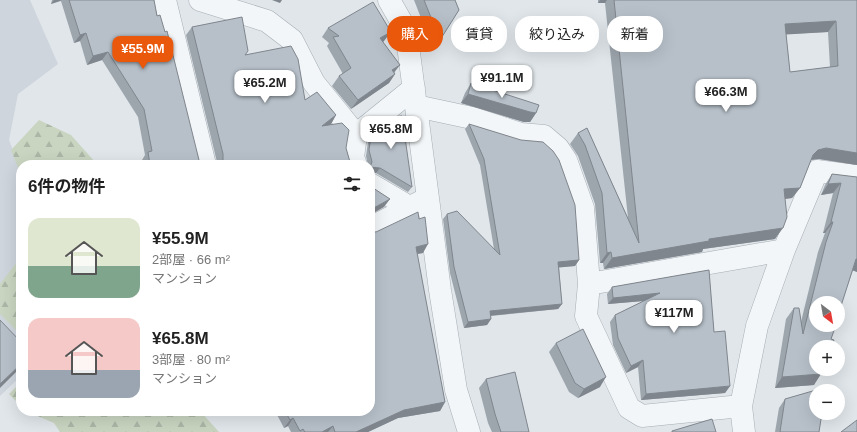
<!DOCTYPE html>
<html lang="ja">
<head>
<meta charset="utf-8">
<style>
	body { margin:0; font-family:Arial,"Noto Sans JP",sans-serif; background:#f6f6f6; color:#222; height:100vh; display:flex; flex-direction:column; font-size:15px; white-space:nowrap }
	* { box-sizing:border-box; margin:0 }
	p { font-size:13px; color:#767676 }
	.icon { flex:none; width:22px; height:22px; fill:none; stroke:currentColor; stroke-width:2; stroke-linecap:round; stroke-linejoin:round }
	.map { position:relative; flex:1; overflow:hidden }
	.details { position:absolute; left:16px; top:160px; width:359px; height:256px; display:flex; flex-direction:column; background:#fff; border-radius:16px; box-shadow:0 4px 16px #0002 }
	.details>* { flex:none }
	.top-card { position:absolute; left:387px; top:16px; width:380px; height:36px; display:flex; gap:8px }
	.needle { width:26px; rotate:149deg }
	.tools { position:absolute; left:809px; top:296px; display:grid; gap:8px }
	.tools a { display:grid; place-items:center; width:36px; height:36px; border-radius:50%; background:#fff; box-shadow:0 4px 16px #0002; font-size:20px }
	.price { position:absolute; translate:-50% -34px; padding:0 9px; border-radius:8px; background:#fff; color:#222; font-size:13px; line-height:26px; filter:drop-shadow(0 1px 2px #0008) }
	.price::after { content:''; position:absolute; left:50%; top:24px; width:12px; height:9px; margin-left:-6px; background:inherit; clip-path:polygon(0 0,100% 0,50% 100%) }
	.price.on { background:#ea580c; color:#fff }
	ul { padding:0; list-style:none }
	li { display:flex; align-items:center; gap:12px; height:100px; padding:0 12px }
	li span { display:grid; place-items:center; flex:none; width:112px; height:80px; border-radius:12px; color:#555 }
	li>.icon { margin-inline-start:auto }
	span .icon { width:48px; height:48px; fill:#fffc; stroke-width:1 }
	li b { font-size:17px }
	h2 { display:flex; justify-content:space-between; align-items:center; height:48px; padding:0 12px; font-size:17px }
	.pill { padding:0 14px; border-radius:16px; background:#fff; box-shadow:0 4px 16px #0002; font-size:14px; line-height:36px }
	.pill.on { background:#ea580c; color:#fff }
	.map>svg:first-child { display:block }
</style>
</head>
<body>
<div class="map">
<svg width="857" height="432" viewBox="0 0 857 432">
	<defs>
		<pattern id="forest-firs" width="22" height="20" patternUnits="userSpaceOnUse"><rect width="22" height="20" fill="#c9d5c1"/><path d="M5 1l3.5 6h-7zM16 11l3.5 6h-7z" fill="#adb7a7"/></pattern>
	</defs>
	<rect width="100%" height="100%" fill="#e0e6ea"/>
	<path fill="#ced5dd" d="M0,0H30L58,64L18,94L9,140L21,170V376L0,396Z"/>
	<path fill="url(#forest-firs)" d="M39,120L71,135L95,162V165H21V175L11,150Z
		M21,257V335L0,314V284Z
		M21,382V406L9,394Z
		M26,411H200L219,432H60L54,423Z"/>
	<g fill="none" stroke-linecap="round" stroke-linejoin="round">
		<defs>
			<path id="minor" d="M165,0L205,165
				M200,0L267,21L292,40L314,83L356,135
				M389,0L406,30L440,290L456,390L469,432
				M416,106L472,118L521,134L544,136L558,148L566,160L583,208L589,284L586,316L629,408L642,416L741,406
				M356,165L353,157L356,135L414,88
				M370,184L411,208
				M370,228L428,198
				M589,284L784,250
				M744,432L741,406L757,326L784,250L817,171L857,176"/>
		</defs>
		<use href="#minor" stroke="#a5aeb5" stroke-width="23"/>
		<use href="#minor" stroke="#f3f6f8" stroke-width="22"/>
	</g>
	<path fill="#9da5ad" fill-rule="evenodd" d="M52,0H154L157,16L199,160L201,165H143L142,160L145,155L138,117L102,60L87,65L80,41L74,43L61,1L51,4Z
		M414,0H455L459,10L433,49Z
		M598,0H857V165L819,159L811,160L800,188L792,198L785,199L775,239L703,249L702,252L604,269L603,263H600L595,204L578,156L570,144L578,133L587,128L628,218L605,3H598ZM828,32L830,67L790,72L786,34Z
		M192,27L245,55L305,100L336,115L331,124L329,125L346,148L350,162L353,165H217V162L186,35Z
		M328,28L384,41L383,42L395,74L389,83L351,109L332,86L339,76L343,74L327,46L329,43L322,37Z
		M471,83L536,113L530,122H524L461,103L465,93Z
		M469,124L579,260L575,266L559,267L562,304L558,309L491,316V319L487,325L464,328L450,273L443,219L447,214L494,249L480,165L465,129Z
		M371,136L412,187L408,192L376,173H370V165H368L366,156L368,142Z
		M832,174L857,177V272L853,270L814,385L775,388L786,319L794,308L801,322L818,252L825,233H823L833,193L821,195L825,185Z
		M370,231L423,253L417,254L445,402L440,411L398,418L368,432H291L288,426L284,428L275,411H370Z
		M709,270L714,332L730,386L725,393L641,400L638,367L626,373L613,345L610,322L615,315L644,301L608,304L607,294L612,287Z
		M556,343L600,387L578,398L569,392L549,352Z
		M486,379L529,432H492L488,423L479,388Z
		M816,391L819,432H775L779,408L785,399Z"/>
	<path fill="#80868d" d="M54,0H62L51,4Z
		M272,0H282L280,3Z
		M600,0H607L605,3H598Z
		M836,21L828,32L778,35L785,24Z
		M391,32L384,41L374,47L380,38Z
		M86,33L80,41L74,43L80,35Z
		M108,52L102,60L87,65L93,56Z
		M400,65L393,74L392,70Z
		M395,74L389,83L351,109L358,100Z
		M468,94L536,113L530,122H524L461,103Z
		M336,115L331,124L316,134L322,126Z
		M826,148L857,153V165L819,159L810,160L813,155L818,150Z
		M370,167L380,168L376,173H370Z
		M841,183L833,193L821,195L828,184Z
		M800,188L792,198L776,200L784,189Z
		M390,199L384,207L370,215V210Z
		M831,222H833L825,233H823Z
		M783,228L775,239L703,249L702,252L604,269L612,258L709,239Z
		M428,244L423,253L410,255L416,247Z
		M611,252L603,263H600L607,253Z
		M856,259H857V272L849,269Z
		M579,260L575,266L554,268L558,262Z
		M660,293L655,300L608,304L613,298Z
		M562,304L558,309L486,316L490,311Z
		M491,319L487,325L464,328L468,322Z
		M643,360L638,367L626,373L631,366Z
		M21,364V367L0,388V384Z
		M821,374L814,385L775,388L782,377Z
		M606,377L600,387L578,398L584,389Z
		M730,386L725,393L641,400L646,394Z
		M445,402L440,411L398,418L368,432H356L404,410Z
		M293,418L288,426L284,428L290,420Z
		M333,426L328,432H322Z"/>
	<path fill="#b7c0c9" stroke="#80868d" fill-rule="evenodd" d="M69,0H154L157,16L160,15L165,32L167,31L199,160L201,165H150L148,152L152,151L144,109L108,52L93,56L86,33L80,35Z
		M424,0H455L459,10L440,40Z
		M614,0H857V153L826,148L818,150L813,155L800,188L784,189L787,217L783,228L709,239V241L612,258L611,252L607,253L602,193L585,145L578,133L587,128L639,243ZM836,21L838,66L790,72L785,24Z
		M373,2L391,32L380,38L400,65L392,70L395,74L358,100L339,76L351,68L333,37L339,36L328,28Z
		M242,17L248,51L245,55L291,46L298,59L305,100L317,92L336,115L322,126L342,123L349,130L346,148L350,162L353,165H220L223,161V154L192,27Z
		M471,83L539,105L536,113L530,112L468,94Z
		M402,116L412,187L380,168L370,167L372,162L369,150L371,136L395,117Z
		M469,124L521,140L543,142L553,151L559,160L575,205L579,260L558,262L562,304L490,311L491,319L468,322L454,267L447,214L457,211L500,255L484,159Z
		M832,174L857,177V259H856L840,309L842,310L838,320V303H816V325H836L831,339L834,340L831,347H816V369H823L821,374L782,377L794,308H799L803,334L826,242L833,222H831L841,183L828,184Z
		M370,186L390,199L370,210Z
		M418,212L419,219L425,217L428,244L416,247L445,402L404,410L356,432H335L333,426L322,432H305L303,429L300,431L293,418L290,420L285,411H370V231L376,232Z
		M709,270L714,332L725,331L730,386L646,394L643,360L631,366L618,338L615,315L660,293L613,298L612,287Z
		M0,320L21,342V364L0,384Z
		M583,329L606,377L584,389L575,383L556,343Z
		M515,372L529,432H501L495,414L486,379Z
		M823,388V391H816V413H822L819,432H780L785,399Z
		M712,419L716,432H672V431Z
		M857,420V432H841Z"/>
</svg>
<div class="tools">
<a><svg class="needle" viewBox="-14 -14 28 28"><path d="M0-13l5 13h-10z" fill="#e53935"/><path d="M0 13l5-13h-10z" fill="#767676"/></svg></a>
<a>+</a>
<a>−</a>
</div>
<b class="price on" style="left:143px;top:70px">¥55.9M</b>
<b class="price" style="left:502px;top:99px">¥91.1M</b>
<b class="price" style="left:265px;top:104px">¥65.2M</b>
<b class="price" style="left:726px;top:113px">¥66.3M</b>
<b class="price" style="left:391px;top:150px">¥65.8M</b>
<b class="price" style="left:674px;top:334px">¥117M</b>
<div class="top-card">
<a class="pill on">購入</a>
<a class="pill">賃貸</a>
<a class="pill">絞り込み</a>
<a class="pill">新着</a>
</div>
<section class="details">
<h2>6件の物件<svg class="icon" aria-label="filters" viewBox="0 0 24 24"><path d="M4 7h16M4 17h16"/><circle cx="9" cy="7" r="2"/><circle cx="15" cy="17" r="2"/></svg></h2>
<ul>
<li><span style="background:linear-gradient(#dfe7d0 60%,#7fa58c 0)"><svg class="icon" aria-label="home" viewBox="0 0 24 24"><path d="M3 11l9-7 9 7M6 9v11h12V9"/></svg></span><div><b>¥55.9M</b><p>2部屋 · 66 m²</p><p>マンション</p></div></li>
<li><span style="background:linear-gradient(#f6c9c9 65%,#9aa5b1 0)"><svg class="icon" aria-label="home" viewBox="0 0 24 24"><path d="M3 11l9-7 9 7M6 9v11h12V9"/></svg></span><div><b>¥65.8M</b><p>3部屋 · 80 m²</p><p>マンション</p></div></li>
</ul>
</section>
</div>
</body>
</html>
